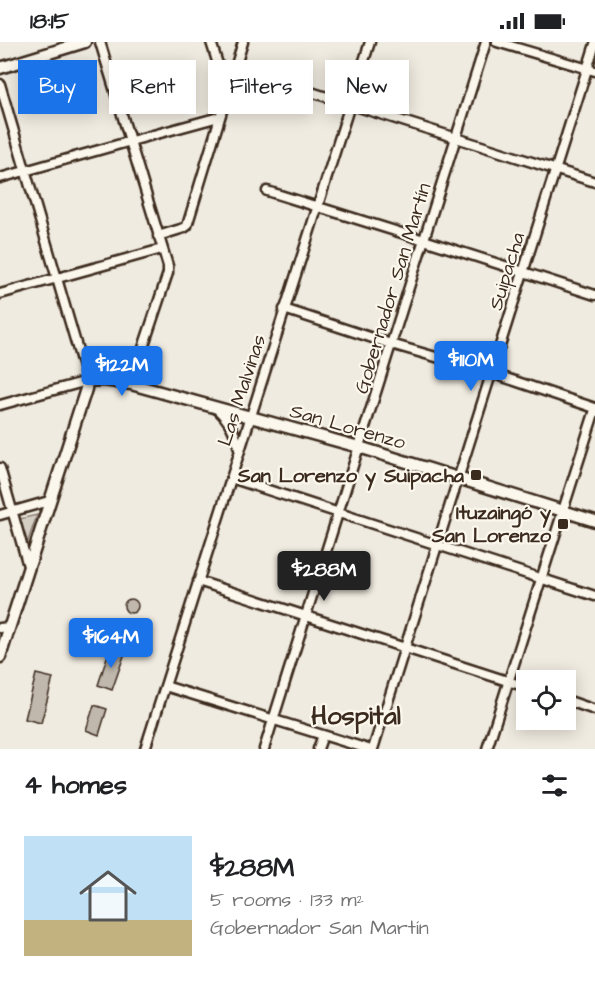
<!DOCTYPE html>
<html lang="en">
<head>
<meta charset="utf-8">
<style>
	body { margin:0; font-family:"Architects Daughter",sans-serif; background:#f2f2f2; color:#202124; height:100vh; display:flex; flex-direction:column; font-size:22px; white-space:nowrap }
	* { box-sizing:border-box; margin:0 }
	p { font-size:20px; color:#757577 }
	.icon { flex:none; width:33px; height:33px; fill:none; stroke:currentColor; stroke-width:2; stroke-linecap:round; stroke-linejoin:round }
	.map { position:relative; height:707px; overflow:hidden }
	.details { display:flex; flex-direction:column; background:#fff; flex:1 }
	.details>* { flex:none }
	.guide { position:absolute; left:18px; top:18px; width:560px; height:54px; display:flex; gap:12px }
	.tools { position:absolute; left:516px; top:628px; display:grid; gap:12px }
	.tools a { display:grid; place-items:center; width:60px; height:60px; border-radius:0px; background:#fff; box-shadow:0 3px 15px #0003; font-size:30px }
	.price { position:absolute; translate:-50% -51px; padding:0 14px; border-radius:6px; background:#1a73e8; color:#fff; font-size:20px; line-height:39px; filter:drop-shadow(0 2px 3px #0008) }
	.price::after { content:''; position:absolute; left:50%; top:36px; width:18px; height:14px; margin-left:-9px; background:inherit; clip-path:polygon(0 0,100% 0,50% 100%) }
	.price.current { background:#222; color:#fff }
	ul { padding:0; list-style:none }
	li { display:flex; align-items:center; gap:18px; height:150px; padding:0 24px }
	li span { display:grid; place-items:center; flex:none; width:168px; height:120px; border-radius:0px; color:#555 }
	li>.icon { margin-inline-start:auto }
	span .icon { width:72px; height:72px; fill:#fffc; stroke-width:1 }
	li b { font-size:26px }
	h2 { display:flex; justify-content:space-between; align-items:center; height:72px; padding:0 24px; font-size:26px }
	.tag { padding:0 21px; border-radius:0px; background:#fff; box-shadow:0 3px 15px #0003; font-size:21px; line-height:54px }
	.tag.current { background:#1a73e8; color:#fff }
	.status { display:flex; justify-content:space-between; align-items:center; height:42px; padding:0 30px; background:#fff; direction:ltr }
	.status svg { height:16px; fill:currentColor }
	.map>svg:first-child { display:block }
</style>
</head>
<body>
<div class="status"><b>18:15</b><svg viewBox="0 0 49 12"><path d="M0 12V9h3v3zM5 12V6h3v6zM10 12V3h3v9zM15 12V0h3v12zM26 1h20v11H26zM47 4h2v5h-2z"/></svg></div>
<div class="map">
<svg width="595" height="707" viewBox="0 0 595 707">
	<rect width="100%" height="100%" fill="#f0ebe0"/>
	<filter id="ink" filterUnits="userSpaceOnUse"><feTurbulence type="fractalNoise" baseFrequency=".0167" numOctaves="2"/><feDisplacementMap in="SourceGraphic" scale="12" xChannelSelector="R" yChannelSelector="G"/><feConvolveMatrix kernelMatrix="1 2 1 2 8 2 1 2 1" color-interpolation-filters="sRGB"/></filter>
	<g filter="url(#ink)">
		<path fill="#d5cec3" stroke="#887c70" stroke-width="1.5" d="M37,473L27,502L19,477Z"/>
		<path fill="#c0b8ad" stroke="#3b2a1e" stroke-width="1.5" d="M124 564a7 7 0 1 1 14 0a7 7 0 1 1-14 0Z
			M110,606L125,611L112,648L98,643Z
			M36,632L53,636L41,681L25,677Z
			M94,663L107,667L99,693L86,688Z"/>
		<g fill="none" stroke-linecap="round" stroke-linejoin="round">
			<defs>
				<path id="minor" d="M100,0L168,224V231L131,342
					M211,0L227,51
					M497,0L595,29
					M235,26L595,140
					M0,42L87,339L0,363
					M0,136L131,99L219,75
					M267,149L424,198L595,253
					M158,194L184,186L187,184L243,0
					M0,252L162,207
					M284,267L391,302L491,331L595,366
					M217,367C230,379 235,390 239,407
					M0,426L28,524
					M231,436L595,554
					M0,473L49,459
					M198,539L526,645
					M0,586L9,585
					M165,644L368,707
					M566,658L595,668
					M145,707L370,0
					M264,707L486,0
					M318,707L323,693
					M373,707L595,2
					M487,707L595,368"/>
				<path id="major" d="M0,26L85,0
					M0,615L86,347L87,339L104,338L131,342L359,405L595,479"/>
			</defs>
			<use href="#minor" stroke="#3b2a1e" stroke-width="13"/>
			<use href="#major" stroke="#3b2a1e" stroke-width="15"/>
			<use href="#minor" stroke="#fbf7ec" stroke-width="8"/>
			<use href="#major" stroke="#fbf7ec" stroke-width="10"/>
		</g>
	</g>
	<g fill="#3b2a1e" stroke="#fbf7ec" stroke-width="2">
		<rect x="470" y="427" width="12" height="12" rx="3"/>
		<rect x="557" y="476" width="12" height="12" rx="3"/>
	</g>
	<g text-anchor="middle" stroke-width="4.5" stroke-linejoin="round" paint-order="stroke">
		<g font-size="20" fill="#3b2a1e" stroke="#fbf7ec">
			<text transform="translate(506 229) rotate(-73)" y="7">Suipacha</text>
			<text transform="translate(392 246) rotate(-73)" y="7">Gobernador San Martín</text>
			<text transform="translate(241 348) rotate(-72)" y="7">Las Malvinas</text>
			<text transform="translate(348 384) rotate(16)" y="7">San Lorenzo</text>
		</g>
		<g font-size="20" font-weight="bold" fill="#3b2a1e" stroke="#fbf7ec" text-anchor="end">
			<text x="464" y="440">San Lorenzo y Suipacha</text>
			<text x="551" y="477">Ituzaingó y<tspan x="551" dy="23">San Lorenzo</tspan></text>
		</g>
		<g font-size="26" font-weight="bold" fill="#3b2a1e" stroke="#fbf7ec">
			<text x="356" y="682">Hospital</text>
		</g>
	</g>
</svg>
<div class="tools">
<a><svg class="icon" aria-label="locate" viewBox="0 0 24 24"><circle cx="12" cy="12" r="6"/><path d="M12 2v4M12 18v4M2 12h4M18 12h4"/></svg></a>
</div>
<b class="price" style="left:471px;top:350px">$110M</b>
<b class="price" style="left:122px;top:355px">$122M</b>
<b class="price current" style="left:324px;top:560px">$288M</b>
<b class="price" style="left:111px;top:627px">$164M</b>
<div class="guide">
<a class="tag current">Buy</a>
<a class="tag">Rent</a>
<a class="tag">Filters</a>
<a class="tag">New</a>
</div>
</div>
<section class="details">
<h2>4 homes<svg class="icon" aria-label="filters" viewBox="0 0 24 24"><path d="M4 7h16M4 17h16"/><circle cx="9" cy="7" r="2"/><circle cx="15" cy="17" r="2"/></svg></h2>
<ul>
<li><span style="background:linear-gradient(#bfe0f5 70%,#c2b280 0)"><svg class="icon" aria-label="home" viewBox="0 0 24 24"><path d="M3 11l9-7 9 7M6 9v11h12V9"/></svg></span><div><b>$288M</b><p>5 rooms · 133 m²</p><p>Gobernador San Martín</p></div></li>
</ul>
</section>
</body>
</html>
